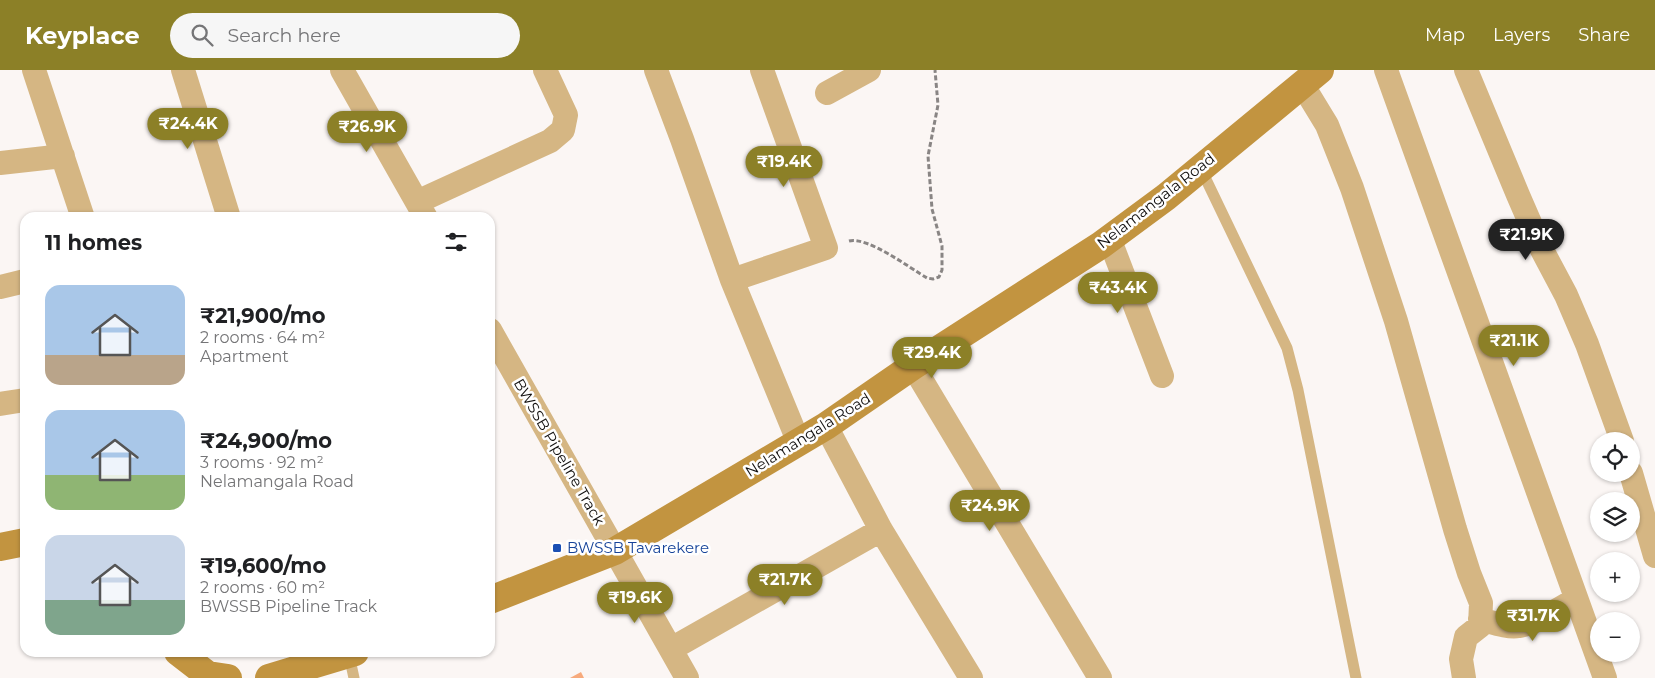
<!DOCTYPE html>
<html lang="en">
<head>
<meta charset="utf-8">
<style>
	body { margin:0; font-family:Montserrat,sans-serif; background:#f6f6f6; color:#202124; height:100vh; display:flex; flex-direction:column; font-size:19px; white-space:nowrap }
	* { box-sizing:border-box; margin:0 }
	p { font-size:16px; color:#757577 }
	.icon { flex:none; width:28px; height:28px; fill:none; stroke:currentColor; stroke-width:2; stroke-linecap:round; stroke-linejoin:round }
	.map { position:relative; flex:1; overflow:hidden }
	.details { position:absolute; left:20px; top:142px; width:475px; height:445px; display:flex; flex-direction:column; background:#fff; border-radius:15px; box-shadow:0 1px 4px #0004 }
	.details>* { flex:none }
	.tools { position:absolute; left:1590px; top:362px; display:grid; gap:10px }
	.tools a { display:grid; place-items:center; width:50px; height:50px; border-radius:50%; background:#fff; box-shadow:0 1px 4px #0004; font-size:25px }
	.price { position:absolute; translate:-50% -42px; padding:0 11px; border-radius:18px; background:#8c8027; color:#fff; font-size:16px; line-height:32px; filter:drop-shadow(0 1px 2px #0008) }
	.price::after { content:''; position:absolute; left:50%; top:30px; width:15px; height:11px; margin-left:-8px; background:inherit; clip-path:polygon(0 0,100% 0,50% 100%) }
	.price.active { background:#222; color:#fff }
	ul { padding:0; list-style:none }
	li { display:flex; align-items:center; gap:15px; height:125px; padding:0 25px }
	li span { display:grid; place-items:center; flex:none; width:140px; height:100px; border-radius:15px; color:#555 }
	li>.icon { margin-inline-start:auto }
	span .icon { width:60px; height:60px; fill:#fffc; stroke-width:1 }
	li b { font-size:21px }
	h2 { display:flex; justify-content:space-between; align-items:center; height:60px; padding:0 25px; font-size:21px }
	header { display:flex; align-items:center; gap:30px; box-sizing:border-box; height:70px; padding:0 25px; background:#8c8027; color:#fff }
	header strong { font-size:24px }
	nav { display:flex; gap:28px; margin-inline-start:auto; font-size:18px }
	.search { width:350px; height:45px; background:#f6f6f6; display:flex; align-items:center; gap:12px; box-sizing:border-box; padding:0 18px; border-radius:28px; color:#757577; font-size:19px }
	.map>svg:first-child { display:block }
</style>
</head>
<body>
<header>
<strong>Keyplace</strong>
<div class="search"><svg class="icon" aria-label="search" viewBox="0 0 24 24"><circle cx="10" cy="10" r="6"/><path d="M15 15l6 6"/></svg>Search here</div>
<nav><a>Map</a><a>Layers</a><a>Share</a></nav>
</header>
<div class="map">
<svg width="1655" height="608" viewBox="0 0 1655 608">
	<defs>
		<filter id="shadow"><feDropShadow dx="-4.5" dy="4.5" stdDeviation="1" flood-color="#0004"/></filter>
	</defs>
	<rect width="100%" height="100%" fill="#fbf6f4"/>
	<path fill="#f7aa7c" filter="url(#shadow)" d="M581,602L584,608H570Z"/>
	<g fill="none" stroke-linecap="round" stroke-linejoin="round">
		<path stroke="#898584" stroke-width="3" stroke-dasharray="5 2.5" stroke-linecap="butt" d="M849,171C867,166 910,198 927,208L933,209L939,207L942,200V176L932,139L928,86L938,35L935,0"/>
		<path stroke="#d5b683" stroke-width="11" d="M1201,99L1287,278L1298,320L1356,608
			M349,585L354,608"/>
		<path stroke="#d5b683" stroke-width="24" d="M34,0L83,148
			M183,0L229,148
			M342,0L426,148
			M656,0L682,69L732,210L799,373
			M1386,0L1605,608
			M1466,0L1518,125L1541,178L1566,225L1587,274L1622,371
			M1302,14L1327,55L1352,118L1396,251L1455,459L1469,503L1481,533L1480,556L1466,567L1461,589L1464,608
			M827,23L869,0
			M0,93L63,86
			M417,132L550,71L563,60L566,45L545,0
			M1109,168L1162,306
			M732,210L826,178L762,0
			M0,217L25,211
			M490,260L687,608
			M913,296L1100,608
			M0,334L25,330
			M826,356L881,460L971,608
			M1631,403L1655,486
			M1480,549C1492,552 1507,558 1519,556C1534,554 1563,537 1576,529
			M671,579L881,460"/>
		<path stroke="#c29440" stroke-width="28" d="M0,477L25,472
			M490,530L615,481L826,356L913,296L1101,175L1166,127L1320,0
			M178,582L208,605L228,608
			M269,608L355,582"/>
	</g>
	<rect fill="#1a4fb4" stroke="#fff" stroke-width="2" x="552" y="473" width="10" height="10" rx="2.5"/>
	<g text-anchor="middle" stroke-width="5" stroke-linejoin="round" paint-order="stroke">
		<g font-size="15" fill="#110f0e" stroke="#fff">
			<text transform="translate(1156 131) rotate(-38)" y="5">Nelamangala Road</text>
			<text transform="translate(808 365) rotate(-32)" y="5">Nelamangala Road</text>
			<text transform="translate(559 382) rotate(60)" y="5">BWSSB Pipeline Track</text>
		</g>
		<g font-size="15" fill="#164399" stroke="#fff" text-anchor="start">
			<text x="567" y="483">BWSSB Tavarekere</text>
		</g>
	</g>
</svg>
<div class="tools">
<a><svg class="icon" aria-label="locate" viewBox="0 0 24 24"><circle cx="12" cy="12" r="6"/><path d="M12 2v4M12 18v4M2 12h4M18 12h4"/></svg></a>
<a><svg class="icon" aria-label="layers" viewBox="0 0 24 24"><path d="M12 4l9 5-9 5-9-5zM3 14l9 5 9-5"/></svg></a>
<a>+</a>
<a>−</a>
</div>
<b class="price" style="left:188px;top:80px">₹24.4K</b>
<b class="price" style="left:367px;top:83px">₹26.9K</b>
<b class="price" style="left:784px;top:118px">₹19.4K</b>
<b class="price active" style="left:1526px;top:191px">₹21.9K</b>
<b class="price" style="left:1118px;top:244px">₹43.4K</b>
<b class="price" style="left:1514px;top:297px">₹21.1K</b>
<b class="price" style="left:932px;top:309px">₹29.4K</b>
<b class="price" style="left:990px;top:462px">₹24.9K</b>
<b class="price" style="left:785px;top:536px">₹21.7K</b>
<b class="price" style="left:635px;top:554px">₹19.6K</b>
<b class="price" style="left:1533px;top:572px">₹31.7K</b>
<section class="details">
<h2>11 homes<svg class="icon" aria-label="filters" viewBox="0 0 24 24"><path d="M4 7h16M4 17h16"/><circle cx="9" cy="7" r="2"/><circle cx="15" cy="17" r="2"/></svg></h2>
<ul>
<li><span style="background:linear-gradient(#a9c7e8 70%,#b9a48a 0)"><svg class="icon" aria-label="home" viewBox="0 0 24 24"><path d="M3 11l9-7 9 7M6 9v11h12V9"/></svg></span><div><b>₹21,900/mo</b><p>2 rooms · 64 m²</p><p>Apartment</p></div></li>
<li><span style="background:linear-gradient(#a9c7e8 65%,#8fb573 0)"><svg class="icon" aria-label="home" viewBox="0 0 24 24"><path d="M3 11l9-7 9 7M6 9v11h12V9"/></svg></span><div><b>₹24,900/mo</b><p>3 rooms · 92 m²</p><p>Nelamangala Road</p></div></li>
<li><span style="background:linear-gradient(#c9d6e8 65%,#7fa58c 0)"><svg class="icon" aria-label="home" viewBox="0 0 24 24"><path d="M3 11l9-7 9 7M6 9v11h12V9"/></svg></span><div><b>₹19,600/mo</b><p>2 rooms · 60 m²</p><p>BWSSB Pipeline Track</p></div></li>
</ul>
</section>
</div>
</body>
</html>
